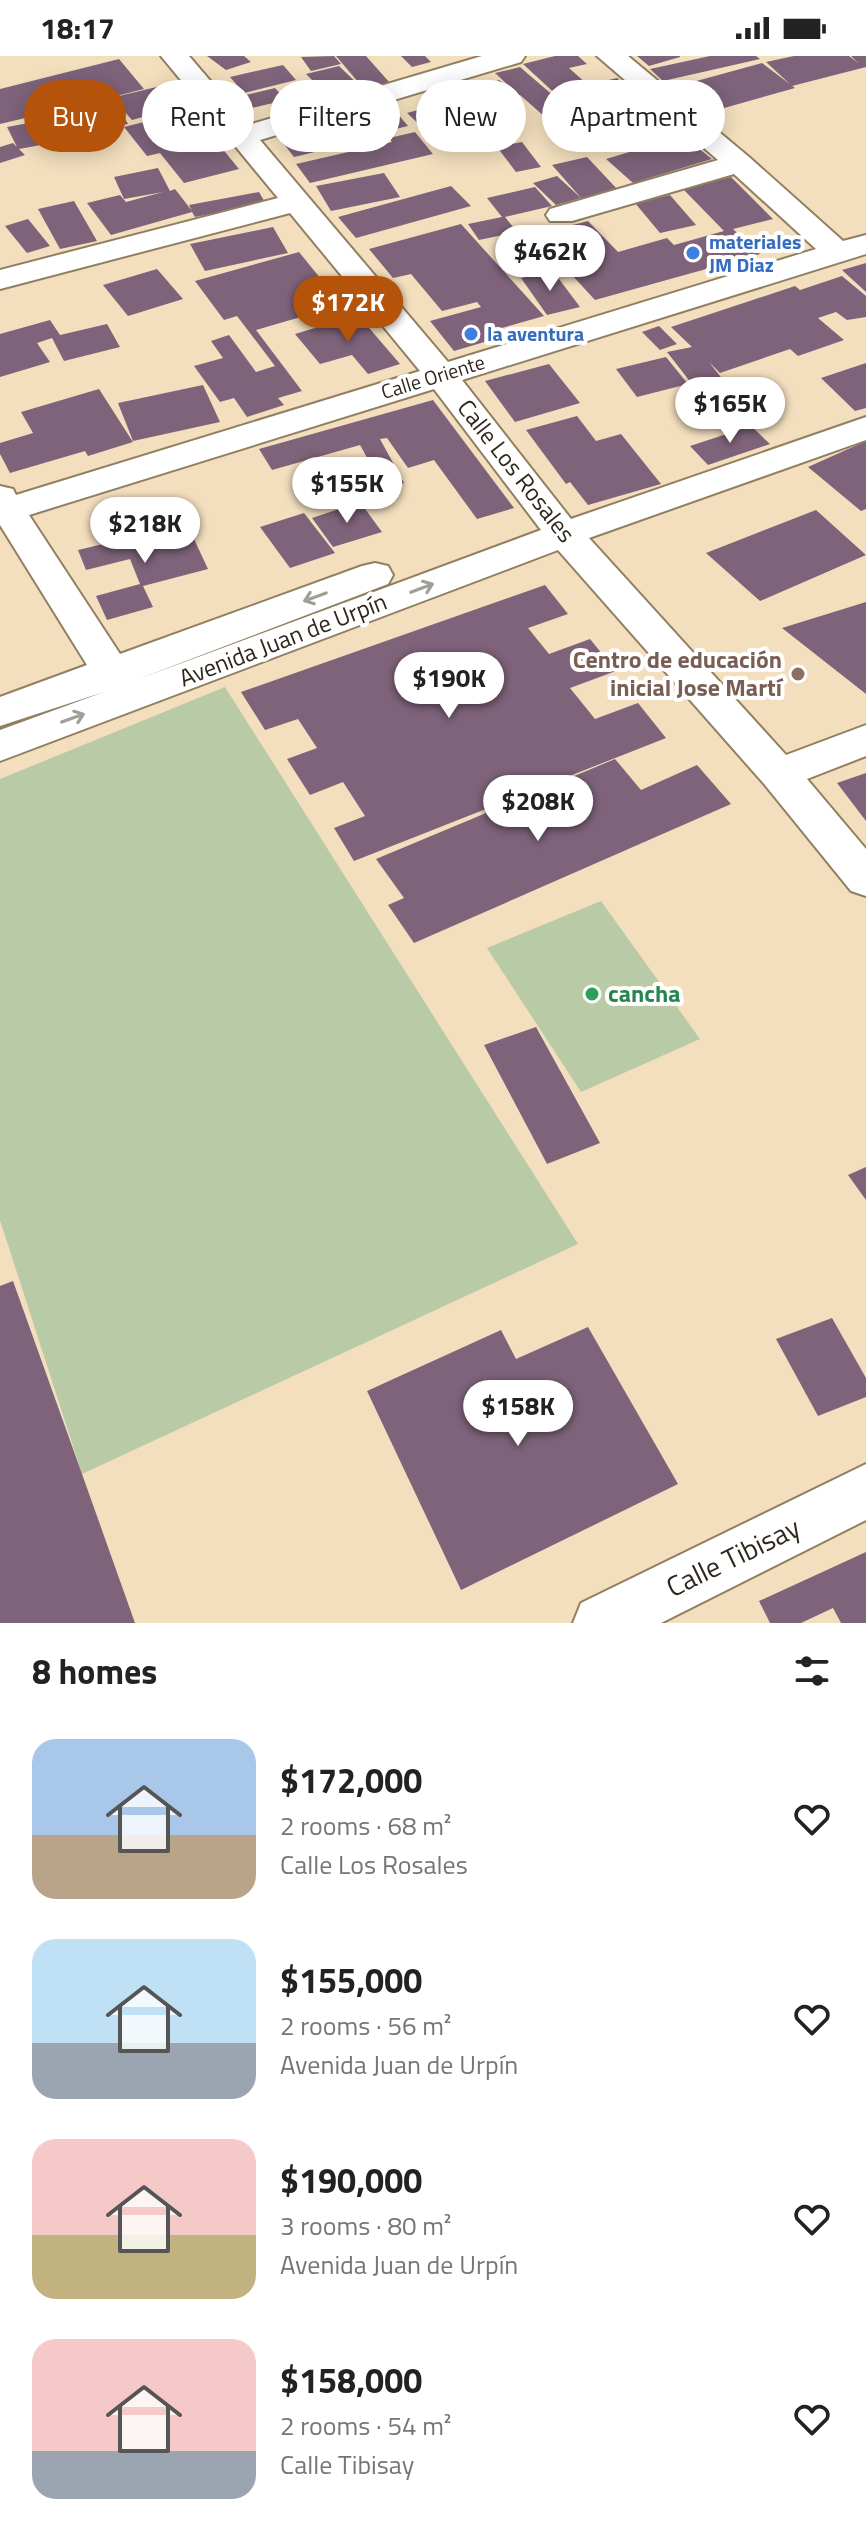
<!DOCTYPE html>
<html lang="en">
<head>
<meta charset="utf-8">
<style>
	body { margin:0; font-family:"Titillium Web",sans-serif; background:#f2f2f2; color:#222; height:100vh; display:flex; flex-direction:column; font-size:30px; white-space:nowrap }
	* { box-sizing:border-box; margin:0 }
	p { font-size:26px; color:#767676 }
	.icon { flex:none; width:44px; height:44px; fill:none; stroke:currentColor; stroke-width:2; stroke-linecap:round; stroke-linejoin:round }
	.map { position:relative; height:1567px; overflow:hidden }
	.details { display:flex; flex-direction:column; background:#fff; flex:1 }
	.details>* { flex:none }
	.hud { position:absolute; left:24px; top:24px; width:818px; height:72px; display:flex; gap:16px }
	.price { position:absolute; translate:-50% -68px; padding:0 18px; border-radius:28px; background:#fff; color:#222; font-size:26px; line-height:52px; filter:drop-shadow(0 2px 4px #0008) }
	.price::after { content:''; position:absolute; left:50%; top:48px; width:24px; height:18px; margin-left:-12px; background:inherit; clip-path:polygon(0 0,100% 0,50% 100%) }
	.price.selected { background:#b45309; color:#fff }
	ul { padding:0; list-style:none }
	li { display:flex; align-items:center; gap:24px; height:200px; padding:0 32px }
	li span { display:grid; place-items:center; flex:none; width:224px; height:160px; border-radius:24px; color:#555 }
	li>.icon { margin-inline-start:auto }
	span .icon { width:96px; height:96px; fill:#fffc; stroke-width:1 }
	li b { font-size:34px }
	h2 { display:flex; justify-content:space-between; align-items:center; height:96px; padding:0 32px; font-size:34px }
	.chip { padding:0 28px; border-radius:36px; background:#fff; box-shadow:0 4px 20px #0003; font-size:28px; line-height:72px }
	.chip.selected { background:#b45309; color:#fff }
	.status { display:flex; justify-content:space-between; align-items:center; height:56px; padding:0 40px; background:#fff; direction:ltr }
	.status svg { height:22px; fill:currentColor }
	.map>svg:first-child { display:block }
</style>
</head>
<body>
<div class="status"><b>18:17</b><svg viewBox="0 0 49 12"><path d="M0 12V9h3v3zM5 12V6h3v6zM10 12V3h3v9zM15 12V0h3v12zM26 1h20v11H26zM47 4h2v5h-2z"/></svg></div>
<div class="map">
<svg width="866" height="1567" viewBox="0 0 866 1567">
	<rect width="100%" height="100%" fill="#f3dfbe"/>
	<path fill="#b9caa7" d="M225,631L578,1188L82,1418L0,1164V723Z
		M601,845L700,983L581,1036L487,892Z"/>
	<path fill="#7e637a" d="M207,0H244L251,6L226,14Z
		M334,0L341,8L311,15L301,1Z
		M336,0H366L390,27L364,33Z
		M401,0H425L431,6L412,11Z
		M555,0H578L587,8L569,12L588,29L617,22L649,50L587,67L523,8Z
		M637,0H680V1L649,10Z
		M710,0H756L760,3L663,25L650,13Z
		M794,0H849L858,7L851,0H866V11L792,30L766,6Z
		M119,3L144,33L85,48L165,29L185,49L132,64L114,44L128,68L72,79L59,54L0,68V33Z
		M762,7L795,32L703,58L671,32Z
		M283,9L296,24L244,37L230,21Z
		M339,10L364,34L331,43L306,18Z
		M520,11L570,54L545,61L520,39L498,46L478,32L499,24L518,38L495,17Z
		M275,32L286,44L252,52L242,40Z
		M471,33L494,59L457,68L434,42Z
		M436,49L472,83L443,91L407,57Z
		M391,50L408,70L375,78L358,57Z
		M651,54L681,77L637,92L607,68Z
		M187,55L199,64L239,113L184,127L160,97L147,100L124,71Z
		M29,67L32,73L64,67L73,83L19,93L25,99L0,107V91L13,87L17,91L7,71Z
		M334,71L348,88L294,101L280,83Z
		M415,76L433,98L310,127L296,108L392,86L389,82Z
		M683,80L712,103L633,127L606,103Z
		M522,86L541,111L516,116L497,91Z
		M587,101L618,134L582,143L552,109Z
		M158,112L170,135L175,133L192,155L189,149L259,136L266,148L195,161L192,156L111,179L87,147L120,139L126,146L163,136L124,143L114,121Z
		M384,117L400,141L331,155L316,130Z
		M557,120L581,142L556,149L533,127Z
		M731,121L773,163L733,173L760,198L595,244L535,179L588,165L618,196L667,182L674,189L724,175L683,133Z
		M451,130L471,150L356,182L338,161Z
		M535,131L552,150L505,161L517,176L479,184L468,168L502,161L487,142Z
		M670,139L696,169L660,177L635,147Z
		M74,145L97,185L60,193L38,153Z
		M28,163L50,190L27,197L5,170Z
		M461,168L544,260L502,272L508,279L454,295L430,265L481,251L477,246L442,255L411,218L393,222L369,193Z
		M273,171L288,197L205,215L190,188Z
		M299,196L342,249L256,274L302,335L278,342L284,349L247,361L234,342L220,346L194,310L223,302L211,285L229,279L256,316L275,310L237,260L224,264L195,225Z
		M866,207V236L842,214Z
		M157,213L183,243L128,260L103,229Z
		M553,215L580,251L547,259L521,222Z
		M842,220L866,240V261L847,264L836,256L818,262L844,284L798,300L790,293L720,317L709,306L742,348L713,355L667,296L692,291L671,271L795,230L800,234Z
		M358,259L400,308L368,318L352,299L320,308L295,278Z
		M50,264L60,279L107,268L120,291L64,305L52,282L37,287L50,306L0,321V278Z
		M659,270L677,288L660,294L642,276Z
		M666,301L688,328L637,341L616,313Z
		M866,307V352L855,355L821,322Z
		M549,308L580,347L515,366L485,325Z
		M755,323L780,351L764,355L738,328Z
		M203,329L220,366L133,385L118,347Z
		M99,333L133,386L88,400L85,395L10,417L0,398V387L33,377L21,356Z
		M433,344L514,452L477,463L434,404L408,412L387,382L380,383L404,427L384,432L360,389L272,414L259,393Z
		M577,360L596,385L621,378L661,428L588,449L570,426L566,428L526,374Z
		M751,370L770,388L708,409L690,390Z
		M866,385V453L861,455L808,411Z
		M360,446L382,476L333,491L312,462Z
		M816,454L866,499L760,545L706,497Z
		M304,457L335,497L290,512L260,471Z
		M187,468L208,513L143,530L153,551L107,564L96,540L140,528L130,503L86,514L78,494Z
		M545,529L568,558L528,572L549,598L590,583L616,615L570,632L595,663L638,647L666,682L354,805L334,772L365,760L343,726L310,739L287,703L317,692L298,663L265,674L241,636Z
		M866,546V638L782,572Z
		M615,703L641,734L697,709L731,748L414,887L388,849L404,842L376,803Z
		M866,717V765L837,727Z
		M536,971L600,1087L547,1108L484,989Z
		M866,1111V1144L848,1119Z
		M13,1225L82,1418L135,1567H0V1230Z
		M832,1262L866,1322V1341L818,1360L776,1283Z
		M588,1271L678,1428L461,1534L367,1335L501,1274L516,1303Z
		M866,1496V1567H841L833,1552L801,1567H770L759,1545Z"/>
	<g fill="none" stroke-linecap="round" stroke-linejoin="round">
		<defs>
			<path id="minor" d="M161,0H189L248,69L482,0H525L521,6L260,84L448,306L816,193L734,118L572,165H550L546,159L550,153L718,104L597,0H628L749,101L843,185L866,179V198L462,324L571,463L866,361V384L589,482L786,699L866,669V700L807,723L866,793V840L851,835L765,729L558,494L0,705V674L104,636L0,670V641L87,609L0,469V430L13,433L16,439L420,315L290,157L0,233V214L278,142ZM434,333L541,474L136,624L388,528L393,519L388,510L375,507L362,510L120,598L29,459Z
				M866,1408V1464L661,1567H573L581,1547Z"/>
		</defs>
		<use href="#minor" stroke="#917f61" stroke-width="4"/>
		<use href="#minor" fill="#fff" fill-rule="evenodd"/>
	</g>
	<defs><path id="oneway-shaft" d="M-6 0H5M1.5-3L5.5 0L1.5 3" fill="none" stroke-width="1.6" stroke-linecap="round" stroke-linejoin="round" transform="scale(2)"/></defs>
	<g stroke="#a19e98">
		<use href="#oneway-shaft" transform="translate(422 532) rotate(-21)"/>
		<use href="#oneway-shaft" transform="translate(315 541) rotate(160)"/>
		<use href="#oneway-shaft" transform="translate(73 662) rotate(-20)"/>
	</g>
	<g fill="#3f7fe0" stroke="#fff" stroke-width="3">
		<circle cx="693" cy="197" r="8"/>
		<circle cx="471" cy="278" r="8"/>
	</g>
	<circle fill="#8d6e63" stroke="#fff" stroke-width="3" cx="798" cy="618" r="8"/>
	<circle fill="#2e9e5b" stroke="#fff" stroke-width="3" cx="592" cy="938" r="8"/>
	<g text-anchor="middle" stroke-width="8" stroke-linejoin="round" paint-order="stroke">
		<g font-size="20" font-weight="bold" fill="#366cbe" stroke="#fff" text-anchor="start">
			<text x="709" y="193">materiales<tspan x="709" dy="23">JM Diaz</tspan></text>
			<text x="487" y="285">la aventura</text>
		</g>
		<g font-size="20" fill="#2e271a" stroke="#fff">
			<text transform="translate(433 321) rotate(-17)" y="7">Calle Oriente</text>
		</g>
		<g font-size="24" fill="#2e271a" stroke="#fff">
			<text transform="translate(516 415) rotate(52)" y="8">Calle Los Rosales</text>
			<text transform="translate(283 584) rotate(-21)" y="8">Avenida Juan de Urpín</text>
		</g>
		<g font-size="24" font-weight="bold" fill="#785e54" stroke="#fff" text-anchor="end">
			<text x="782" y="612">Centro de educación<tspan x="782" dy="28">inicial Jose Martí</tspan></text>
		</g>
		<g font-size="24" font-weight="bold" fill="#27864d" stroke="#fff" text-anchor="start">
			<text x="608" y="946">cancha</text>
		</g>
		<g font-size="28" fill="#2e271a" stroke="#fff">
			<text transform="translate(733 1501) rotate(-26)" y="10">Calle Tibisay</text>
		</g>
	</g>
</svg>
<b class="price" style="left:550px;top:237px">$462K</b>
<b class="price selected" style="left:348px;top:288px">$172K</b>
<b class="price" style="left:730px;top:389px">$165K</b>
<b class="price" style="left:347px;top:469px">$155K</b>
<b class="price" style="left:145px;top:509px">$218K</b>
<b class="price" style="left:449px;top:664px">$190K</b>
<b class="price" style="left:538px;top:787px">$208K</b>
<b class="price" style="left:518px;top:1392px">$158K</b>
<div class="hud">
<a class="chip selected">Buy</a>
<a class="chip">Rent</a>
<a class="chip">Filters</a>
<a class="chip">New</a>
<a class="chip">Apartment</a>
</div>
</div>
<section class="details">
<h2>8 homes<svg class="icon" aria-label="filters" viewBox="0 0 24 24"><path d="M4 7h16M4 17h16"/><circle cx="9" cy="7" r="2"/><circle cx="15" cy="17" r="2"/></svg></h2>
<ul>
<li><span style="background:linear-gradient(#a9c7e8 60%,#b9a48a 0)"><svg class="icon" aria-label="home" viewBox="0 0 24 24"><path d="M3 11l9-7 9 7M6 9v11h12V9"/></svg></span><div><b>$172,000</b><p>2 rooms · 68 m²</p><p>Calle Los Rosales</p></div><svg class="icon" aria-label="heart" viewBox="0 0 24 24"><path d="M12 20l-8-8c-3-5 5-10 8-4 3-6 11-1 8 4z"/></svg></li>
<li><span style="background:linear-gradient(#bfe0f5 65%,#9aa5b1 0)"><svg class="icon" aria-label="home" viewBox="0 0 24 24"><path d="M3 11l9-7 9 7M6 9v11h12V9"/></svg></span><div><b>$155,000</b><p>2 rooms · 56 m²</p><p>Avenida Juan de Urpín</p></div><svg class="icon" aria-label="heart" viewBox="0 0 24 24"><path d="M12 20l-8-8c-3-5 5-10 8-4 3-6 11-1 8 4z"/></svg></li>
<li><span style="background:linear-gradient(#f6c9c9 60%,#c2b280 0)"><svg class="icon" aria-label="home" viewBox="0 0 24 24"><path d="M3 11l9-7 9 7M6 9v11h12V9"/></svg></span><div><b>$190,000</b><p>3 rooms · 80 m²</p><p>Avenida Juan de Urpín</p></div><svg class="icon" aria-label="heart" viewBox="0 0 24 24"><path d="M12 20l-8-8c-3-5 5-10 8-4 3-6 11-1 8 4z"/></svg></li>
<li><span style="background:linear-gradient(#f6c9c9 70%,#9aa5b1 0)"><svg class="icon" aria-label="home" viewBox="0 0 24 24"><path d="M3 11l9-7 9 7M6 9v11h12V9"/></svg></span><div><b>$158,000</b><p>2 rooms · 54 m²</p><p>Calle Tibisay</p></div><svg class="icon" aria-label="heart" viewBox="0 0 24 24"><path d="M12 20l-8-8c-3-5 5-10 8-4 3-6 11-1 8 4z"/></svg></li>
</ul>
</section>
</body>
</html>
